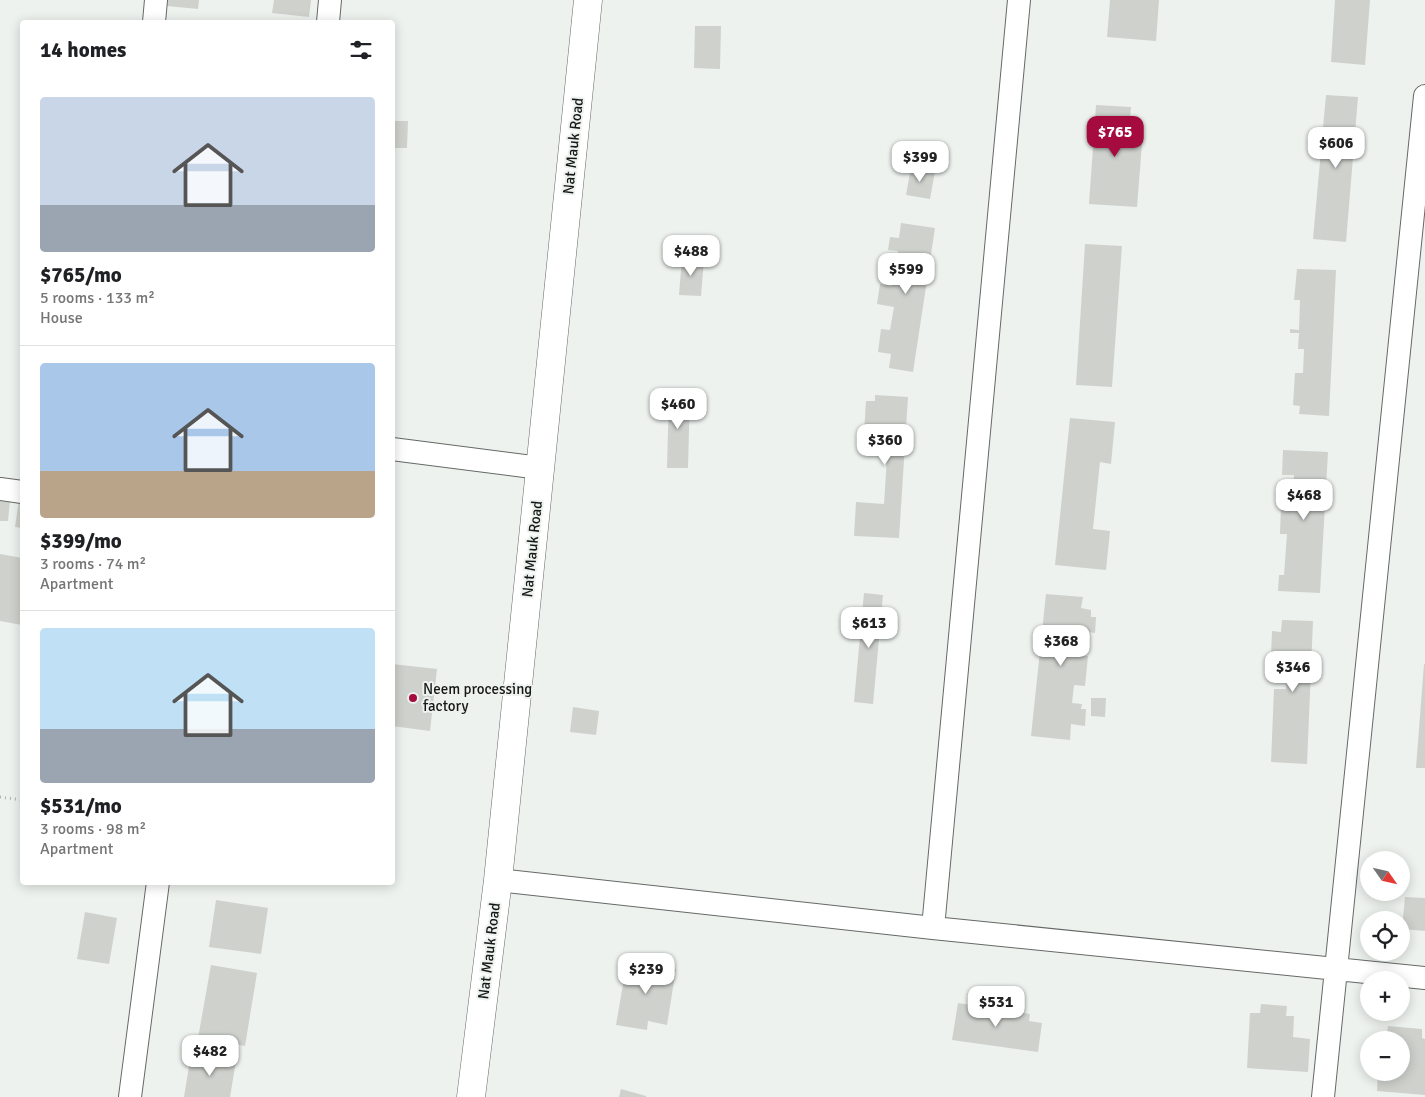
<!DOCTYPE html>
<html lang="en">
<head>
<meta charset="utf-8">
<style>
	body { margin:0; font-family:Signika,sans-serif; background:#f2f2f2; color:#202124; height:100vh; display:flex; flex-direction:column; font-size:19px; white-space:nowrap }
	* { box-sizing:border-box; margin:0 }
	p { font-size:16px; color:#757577 }
	.icon { flex:none; width:28px; height:28px; fill:none; stroke:currentColor; stroke-width:2; stroke-linecap:round; stroke-linejoin:round }
	.map { position:relative; flex:1; overflow:hidden }
	.drawer { position:absolute; left:20px; top:20px; width:375px; height:865px; display:flex; flex-direction:column; background:#fff; border-radius:5px; box-shadow:0 2px 12px #0003 }
	.drawer>* { flex:none }
	.needle { width:32px; rotate:124deg }
	.tools { position:absolute; left:1360px; top:851px; display:grid; gap:10px }
	.tools a { display:grid; place-items:center; width:50px; height:50px; border-radius:50%; background:#fff; box-shadow:0 2px 12px #0003; font-size:25px }
	.price { position:absolute; translate:-50% -42px; padding:0 11px; border-radius:10px; background:#fff; color:#222; font-size:16px; line-height:32px; filter:drop-shadow(0 1px 2px #0008) }
	.price::after { content:''; position:absolute; left:50%; top:30px; width:15px; height:11px; margin-left:-8px; background:inherit; clip-path:polygon(0 0,100% 0,50% 100%) }
	.price.selected { background:#a50b3f; color:#fff }
	ul { padding:0; list-style:none }
	li { display:grid; align-content:center; gap:10px; height:265px; padding:0 20px }
	li+li { border-top:1px solid #e0e0e0 }
	li span { display:grid; place-items:center; height:155px; border-radius:5px; color:#555 }
	li>.icon { margin-inline-start:auto }
	span .icon { width:90px; height:90px; fill:#fffc; stroke-width:1 }
	li b { font-size:21px }
	h2 { display:flex; justify-content:space-between; align-items:center; height:60px; padding:0 20px; font-size:21px }
	.map>svg:first-child { display:block }
</style>
</head>
<body>
<div class="map">
<svg width="1425" height="1097" viewBox="0 0 1425 1097">
	<rect width="100%" height="100%" fill="#edf2ef"/>
	<path fill="#cfd1cd" d="M168,0H199L198,9L167,6Z
		M274,0H311L309,17L272,13Z
		M1110,0H1159L1156,41L1107,37Z
		M1335,0H1370L1365,65L1331,62Z
		M695,26H721L720,69L694,68Z
		M1326,95L1358,97L1346,242L1313,239Z
		M1096,105L1131,107L1129,131H1143L1137,207L1089,204Z
		M392,121H408L407,148H392Z
		M911,167L935,171L930,199L906,195Z
		M901,223L935,228L913,372L889,368L891,354L878,352L881,329L890,330L894,307L877,304L880,284L892,286L898,251L888,250L890,237L899,238Z
		M1085,244L1122,246L1112,387L1076,385Z
		M682,258L704,260L701,296L679,295Z
		M1297,269L1336,270L1329,416L1299,414L1300,406L1293,405L1295,373H1303L1304,349H1298L1299,333H1290V329L1299,330L1300,300H1294Z
		M669,392L690,393L688,468H667Z
		M875,395L908,397L899,538L854,536L856,502L884,504L887,457L877,456V447L870,446L871,434L864,433L866,401H875Z
		M1070,418L1115,422L1111,464L1100,462L1093,529L1110,531L1106,570L1055,565Z
		M1283,450L1328,452L1320,593L1278,591L1279,575H1284L1287,534H1280L1281,506L1292,507L1294,475H1282Z
		M0,499L10,500L8,521H0Z
		M19,500L22,501V528L15,527Z
		M0,554L22,558V625L0,621Z
		M864,593L883,595L873,704L854,702Z
		M1046,594L1083,597L1081,608L1091,610V617H1096L1095,633L1088,632L1087,639L1079,638L1078,655L1088,656L1085,686L1074,685L1072,703L1082,704L1081,709H1086L1085,726L1071,724L1070,740L1031,736Z
		M1282,620L1313,621L1307,764L1271,762L1274,689H1286L1287,667H1281L1282,655H1271L1272,631L1281,632Z
		M392,664L437,669L430,731L392,726Z
		M1424,664H1425V768H1416Z
		M1091,698H1106L1105,717L1091,716Z
		M573,707L599,711L596,735L570,732Z
		M1405,897L1425,898V931L1402,929Z
		M216,900L268,908L261,954L209,947Z
		M85,912L117,918L109,964L77,959Z
		M627,961L676,969L667,1025L648,1021L647,1030L616,1025Z
		M211,965L257,973L245,1046L198,1038Z
		M958,1003L1030,1014L1029,1021L1042,1023L1038,1052L952,1040Z
		M1261,1004L1287,1006L1286,1016H1294L1293,1037L1310,1039L1308,1072L1247,1068L1250,1013H1260Z
		M1388,1026L1422,1029V1038L1425,1039V1095L1377,1091L1378,1072H1401V1040H1386Z
		M191,1054L236,1061L230,1097H184Z
		M621,1089L646,1096V1097H619Z"/>
	<g fill="none" stroke-linecap="round" stroke-linejoin="round">
		<defs>
			<path id="street" d="M154,22L156,0
				M328,22L330,0
				M392,449L540,468
				M0,489L22,492
				M498,880L933,928L1425,978
				M933,928L1019,0
				M130,1097L158,882
				M1323,1097L1425,96"/>
			<path id="highway" d="M471,1097L498,880L588,0"/>
		</defs>
		<use href="#street" stroke="#656966" stroke-width="24"/>
		<use href="#highway" stroke="#656966" stroke-width="29"/>
		<path stroke="#acb0ae" stroke-width="3" stroke-dasharray="1 4" stroke-linecap="butt" d="M0,797L22,800"/>
		<use href="#street" stroke="#fff" stroke-width="22"/>
		<use href="#highway" stroke="#fff" stroke-width="28"/>
	</g>
	<circle fill="#a50b3f" stroke="#edf2ef" stroke-width="2" cx="413" cy="698" r="5"/>
	<g text-anchor="middle" stroke-width="4" stroke-linejoin="round" paint-order="stroke">
		<g font-size="15" fill="#161817" stroke="#edf2ef">
			<text transform="translate(573 146) rotate(-84)" y="5">Nat Mauk Road</text>
			<text transform="translate(532 549) rotate(-84)" y="5">Nat Mauk Road</text>
			<text transform="translate(489 951) rotate(-83)" y="5">Nat Mauk Road</text>
		</g>
		<g font-size="15" fill="#161817" stroke="#edf2ef" text-anchor="start">
			<text x="423" y="694">Neem processing<tspan x="423" dy="17">factory</tspan></text>
		</g>
	</g>
</svg>
<div class="tools">
<a><svg class="needle" viewBox="-14 -14 28 28"><path d="M0-13l5 13h-10z" fill="#e53935"/><path d="M0 13l5-13h-10z" fill="#757577"/></svg></a>
<a><svg class="icon" aria-label="locate" viewBox="0 0 24 24"><circle cx="12" cy="12" r="6"/><path d="M12 2v4M12 18v4M2 12h4M18 12h4"/></svg></a>
<a>+</a>
<a>−</a>
</div>
<b class="price selected" style="left:1115px;top:158px">$765</b>
<b class="price" style="left:1336px;top:169px">$606</b>
<b class="price" style="left:920px;top:183px">$399</b>
<b class="price" style="left:691px;top:277px">$488</b>
<b class="price" style="left:906px;top:295px">$599</b>
<b class="price" style="left:678px;top:430px">$460</b>
<b class="price" style="left:885px;top:466px">$360</b>
<b class="price" style="left:1304px;top:521px">$468</b>
<b class="price" style="left:869px;top:649px">$613</b>
<b class="price" style="left:1061px;top:667px">$368</b>
<b class="price" style="left:1293px;top:693px">$346</b>
<b class="price" style="left:646px;top:995px">$239</b>
<b class="price" style="left:996px;top:1028px">$531</b>
<b class="price" style="left:210px;top:1077px">$482</b>
<section class="drawer">
<h2>14 homes<svg class="icon" aria-label="filters" viewBox="0 0 24 24"><path d="M4 7h16M4 17h16"/><circle cx="9" cy="7" r="2"/><circle cx="15" cy="17" r="2"/></svg></h2>
<ul>
<li><span style="background:linear-gradient(#c9d6e8 70%,#9aa5b1 0)"><svg class="icon" aria-label="home" viewBox="0 0 24 24"><path d="M3 11l9-7 9 7M6 9v11h12V9"/></svg></span><div><b>$765/mo</b><p>5 rooms · 133 m²</p><p>House</p></div></li>
<li><span style="background:linear-gradient(#a9c7e8 70%,#b9a48a 0)"><svg class="icon" aria-label="home" viewBox="0 0 24 24"><path d="M3 11l9-7 9 7M6 9v11h12V9"/></svg></span><div><b>$399/mo</b><p>3 rooms · 74 m²</p><p>Apartment</p></div></li>
<li><span style="background:linear-gradient(#bfe0f5 65%,#9aa5b1 0)"><svg class="icon" aria-label="home" viewBox="0 0 24 24"><path d="M3 11l9-7 9 7M6 9v11h12V9"/></svg></span><div><b>$531/mo</b><p>3 rooms · 98 m²</p><p>Apartment</p></div></li>
</ul>
</section>
</div>
</body>
</html>
